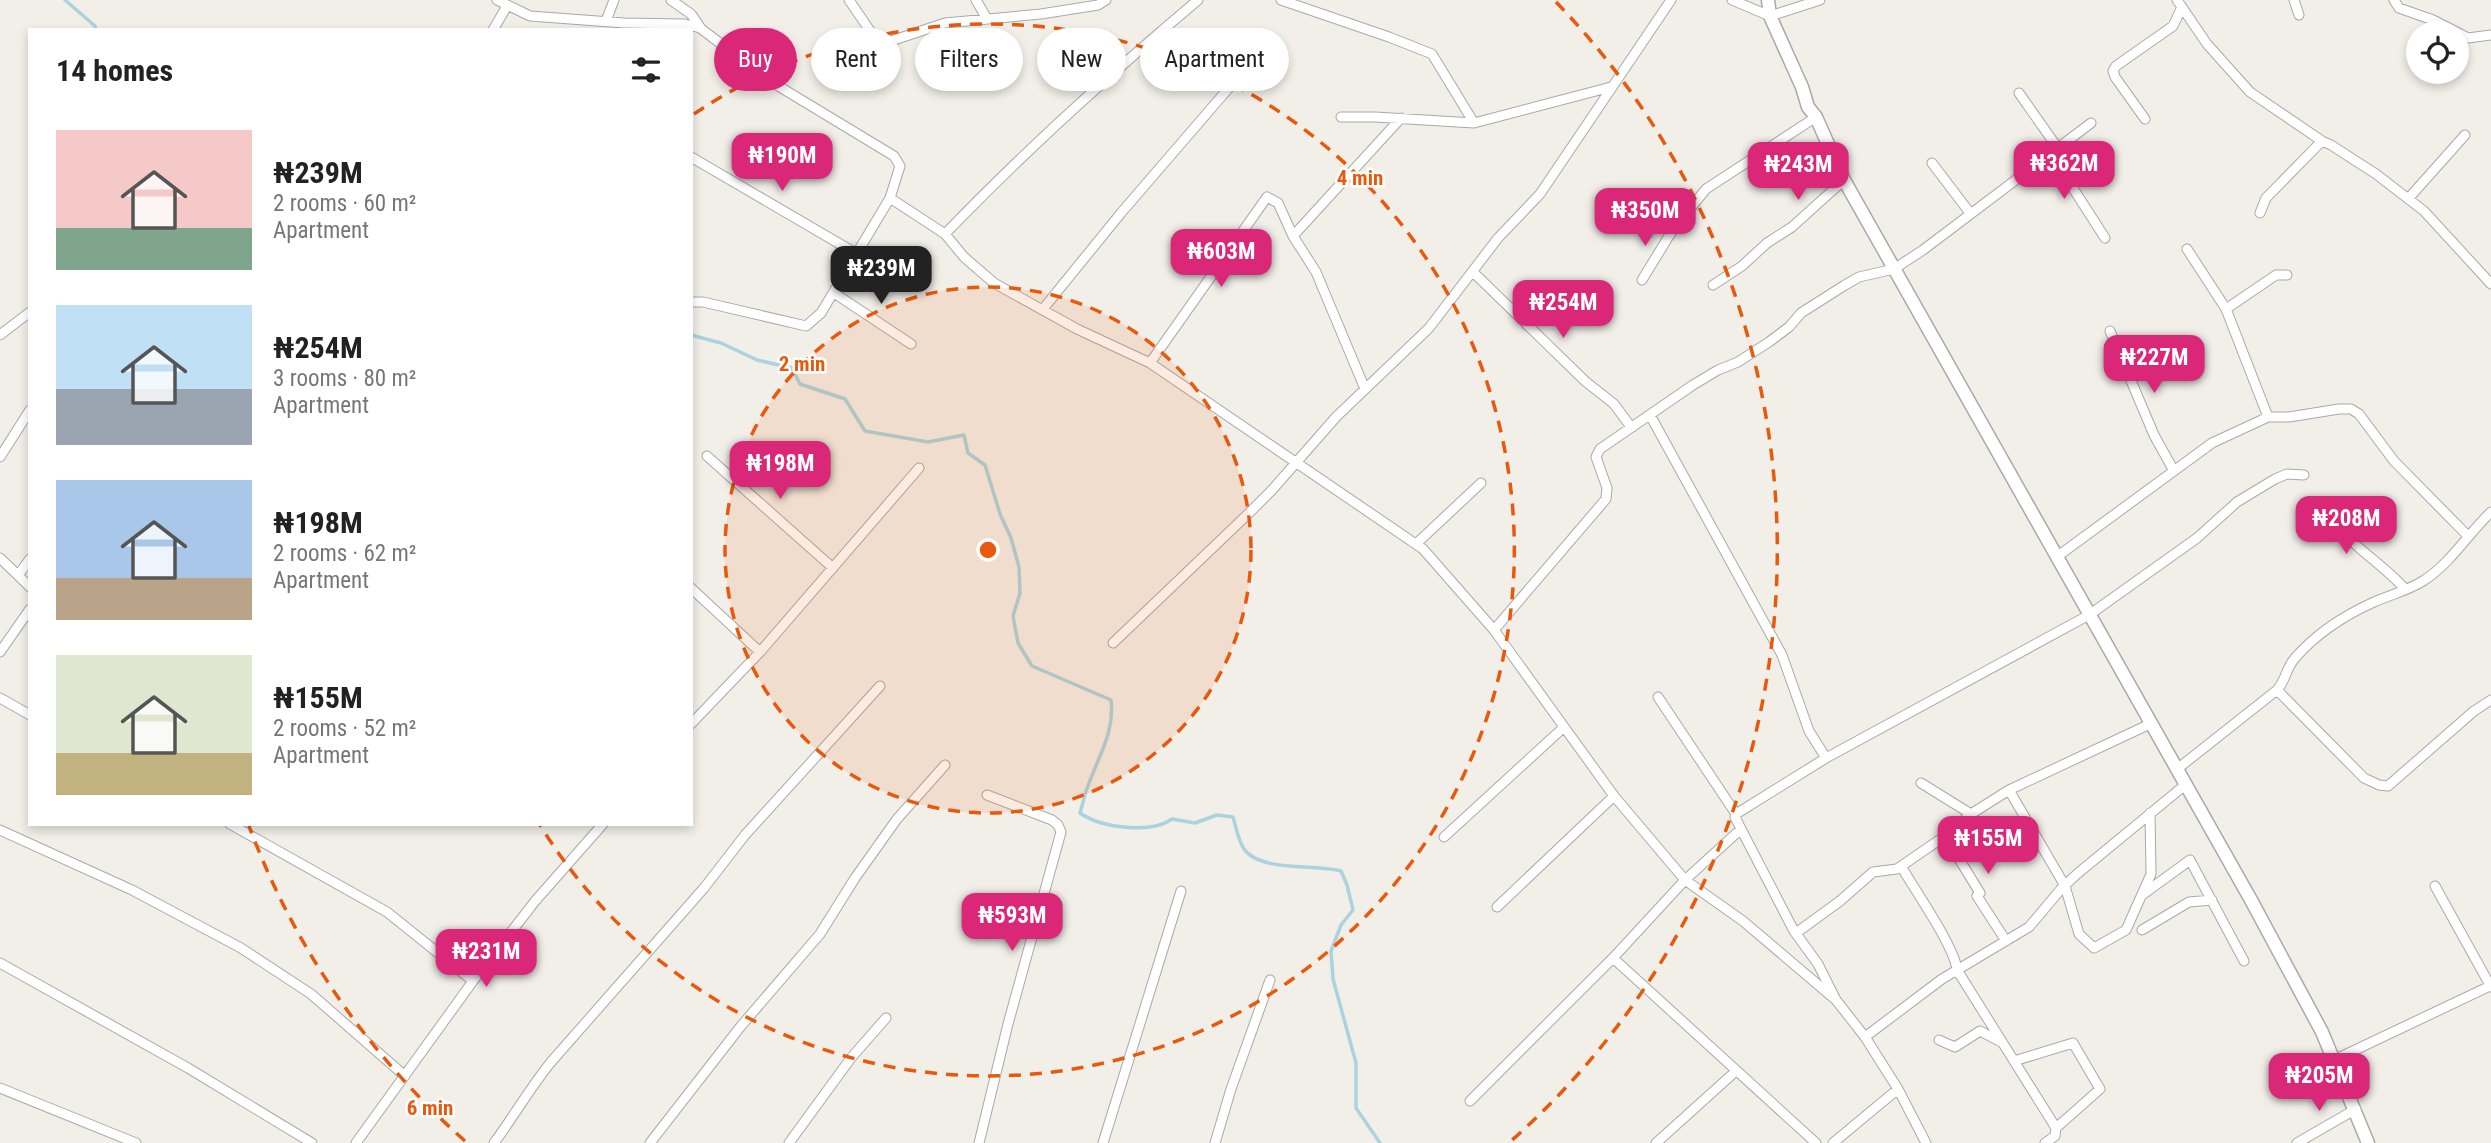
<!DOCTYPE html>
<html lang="en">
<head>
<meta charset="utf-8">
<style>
	body { margin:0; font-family:"Roboto Condensed",sans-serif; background:#f6f6f6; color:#222; height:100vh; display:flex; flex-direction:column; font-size:26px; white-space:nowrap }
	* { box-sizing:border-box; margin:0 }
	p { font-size:23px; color:#767676 }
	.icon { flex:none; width:38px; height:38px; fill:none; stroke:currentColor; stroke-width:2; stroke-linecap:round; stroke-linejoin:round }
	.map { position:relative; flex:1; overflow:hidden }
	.side { position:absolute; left:28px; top:28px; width:665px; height:798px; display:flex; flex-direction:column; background:#fff; border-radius:0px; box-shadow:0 4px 10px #0003 }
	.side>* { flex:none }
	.hud { position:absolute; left:714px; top:28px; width:665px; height:63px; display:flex; gap:14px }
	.buttons { position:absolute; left:2406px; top:21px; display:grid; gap:14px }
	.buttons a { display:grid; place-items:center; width:63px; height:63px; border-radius:50%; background:#fff; box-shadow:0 4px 10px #0003; font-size:35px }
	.price { position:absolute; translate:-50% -60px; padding:0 16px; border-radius:14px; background:#db2777; color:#fff; font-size:23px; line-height:46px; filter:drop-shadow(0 2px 4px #0008) }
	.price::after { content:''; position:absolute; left:50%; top:42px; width:21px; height:16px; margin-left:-10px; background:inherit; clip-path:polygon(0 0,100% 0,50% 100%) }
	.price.current { background:#222; color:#fff }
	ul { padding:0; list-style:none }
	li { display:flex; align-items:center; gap:21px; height:175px; padding:0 28px }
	li span { display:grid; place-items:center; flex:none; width:196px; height:140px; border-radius:0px; color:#555 }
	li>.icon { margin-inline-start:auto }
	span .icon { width:84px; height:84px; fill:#fffc; stroke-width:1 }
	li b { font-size:30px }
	h2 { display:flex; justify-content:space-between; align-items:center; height:84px; padding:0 28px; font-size:30px }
	.pill { padding:0 24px; border-radius:32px; background:#fff; box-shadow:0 4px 10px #0003; font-size:24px; line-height:63px }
	.pill.current { background:#db2777; color:#fff }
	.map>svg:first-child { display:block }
</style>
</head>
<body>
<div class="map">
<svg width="2491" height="1143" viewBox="0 0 2491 1143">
	<rect width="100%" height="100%" fill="#f2efe9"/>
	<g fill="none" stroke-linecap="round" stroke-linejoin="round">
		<path stroke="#aad3df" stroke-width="3.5" d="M65,0L95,26L96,30
			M691,335L721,343L757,360L792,368L800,384L845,399L865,431L928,442L964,435L968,453L985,465L1000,514L1011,538L1019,567L1020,593L1013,616L1018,643L1032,666L1111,700C1115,732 1098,757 1088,786C1084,795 1083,804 1080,813C1101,828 1152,834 1172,819L1195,823L1217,815L1233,817C1236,827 1238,840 1244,849C1260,872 1315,864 1341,871L1347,885L1353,910L1341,925L1331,951L1333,979L1356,1063V1108L1380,1143"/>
		<defs>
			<path id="minor" d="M497,0L530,16L624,23L685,24L700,28L770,81L894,156L900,166L890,198L945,234L964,257L994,283L1077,329L1150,363L1423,549L1494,630L1614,796L1685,880L1743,921L1836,1000
				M671,0L691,14L700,27
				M849,0L877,41L888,42L945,23L1041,14L1098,5L1106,0
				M976,0L987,19
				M1281,0L1389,37L1432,54L1474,123
				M1732,0L1770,16L1820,0
				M2177,0L2207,44L2250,92L2322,141L2331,145L2376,174L2424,211L2491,284
				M2294,0L2299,15
				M2394,0L2399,8L2433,20L2468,38L2491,35
				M606,21L614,0
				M493,30L507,6
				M2019,93L2057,147L2069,182L2105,238
				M1341,117H1375L1474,123L1611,87
				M2145,119L2115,77L2113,71L2116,66L2173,26L2182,7
				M691,157L857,254
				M1932,163L1970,213
				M2408,199L2465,135
				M2260,213L2266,198L2322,141
				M945,234C1025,151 1110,74 1198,0
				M1293,236L1401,118
				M2187,249L2226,309L2268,417
				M1473,272L1585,381L1614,404L1631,427
				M1642,280L1672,231L1706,189L1816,117
				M1713,285L1742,266L1767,243L1792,227L1844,180
				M834,293L911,344
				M691,302H703L806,326L821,313L890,198
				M1043,309L1121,213L1246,68
				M2226,309L2276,275H2287
				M2110,331L2154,435L2174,471
				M0,335L30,312
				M1150,363L1267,197L1278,203L1293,236L1316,272L1365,389
				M1650,415L1782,655L1809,731L1826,758
				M707,456L833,568
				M0,457L30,410
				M2377,518L2355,535V544C2371,559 2390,572 2405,589
				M1416,544L1481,483
				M2058,556L2212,443L2268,417H2289L2339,409H2351L2359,414L2394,461L2468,536
				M0,558L30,587
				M19,574L30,559
				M691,588L760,652
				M1494,630L1606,499L1607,488L1596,457L1600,449L1693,385L1718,370L1738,362L1769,342L1789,327L1801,313L1845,285L1859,277L1894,269L1923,250L2091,123
				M1113,643L1248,514L1272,490L1336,417L1429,328L1498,238L1540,194L1671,0
				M0,652L30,609
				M2277,690L2364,778L2379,785L2388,786L2474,711L2491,700
				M1658,697L1736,814L1735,817L1741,829L1794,931L1818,964L1836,1000L1865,1037L1898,1089L1926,1143
				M0,698L30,715
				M691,724L760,652L919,468
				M2176,770L2277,690C2286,680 2286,668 2295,658C2316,634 2345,615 2374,602C2390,595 2409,590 2423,581C2450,564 2468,534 2491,512
				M1921,783L1971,814L2009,790L2150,724
				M2009,790L2065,886L2079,934L2094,948L2126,930L2151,874L2150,813
				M1736,814L1826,758L2089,615L2197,538L2237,502L2275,479L2287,474L2304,475
				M1971,814L1945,836L1980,893L1977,896L2006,941
				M230,824L387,912L473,981
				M0,830L132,890L241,948L311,994L405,1076
				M1444,837L1563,728
				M1901,866C1914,889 1955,947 1957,970L2056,1128L2055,1136L2045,1143
				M2435,886L2491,987
				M2142,895L2190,860L2244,961
				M1497,907L1614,796
				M2142,930L2189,902L2212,900
				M1796,933L1840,901L1873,872L1897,869L1945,836
				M1613,958L1816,1143
				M0,963L188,1068L312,1143
				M1865,1037L1942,979L2029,927L2061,889L2077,874L2185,785
				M1939,1040L1955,1047L1980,1031L2001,1042
				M2334,1060L2490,986
				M2014,1061L2073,1043L2100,1089L2056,1128
				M0,1088L136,1143
				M1470,1101L1613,958L1685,880L1741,829
				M356,1143L473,981L536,900L603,824
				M494,1143C514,1116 530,1088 551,1062L704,888L745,835L880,686
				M650,1143L741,1026L820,934L855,878L897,819L945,765
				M789,1143L851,1058L886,1018
				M979,1143L1008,1024L1061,832L1058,825L1052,820L987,795
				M1103,1143L1181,891
				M1215,1143L1231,1089L1270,980
				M1656,1143L1736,1071
				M1833,1143L1898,1089
				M2297,1143L2356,1109"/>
			<path id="tertiary" d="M1768,0L1770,16L1802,87L1808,107L1816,117L1844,180L2251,900L2322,1032L2368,1143"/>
		</defs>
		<use href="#minor" stroke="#a9a9a9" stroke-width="11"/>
		<use href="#tertiary" stroke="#a9a9a9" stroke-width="15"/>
		<use href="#minor" stroke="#fff" stroke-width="9"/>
		<use href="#tertiary" stroke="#fff" stroke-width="12"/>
	</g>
	<circle cx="988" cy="550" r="263" fill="#e8590c" fill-opacity=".12"/>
	<g fill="none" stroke="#e8590c" stroke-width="3.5" stroke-dasharray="12 9">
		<circle cx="988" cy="550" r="263"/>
		<path d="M694 114A526 526 0 1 1 540 825"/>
		<path d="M465 1141A789 789 0 0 1 249 826M1556 2A789 789 0 0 1 1511 1141"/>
	</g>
	<circle cx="988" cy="550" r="10" fill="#e8590c" stroke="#fff" stroke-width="3.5"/>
	<g font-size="21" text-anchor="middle" font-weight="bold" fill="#e8590c" stroke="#fff" stroke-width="5" stroke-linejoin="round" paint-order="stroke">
		<text x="1360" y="185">4 min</text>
		<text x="802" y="371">2 min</text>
		<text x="430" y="1115">6 min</text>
	</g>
</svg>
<div class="buttons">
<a><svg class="icon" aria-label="locate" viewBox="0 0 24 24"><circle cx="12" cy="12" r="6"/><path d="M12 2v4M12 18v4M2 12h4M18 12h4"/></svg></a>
</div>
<b class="price" style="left:782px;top:193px">₦190M</b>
<b class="price" style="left:2064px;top:201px">₦362M</b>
<b class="price" style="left:1798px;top:202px">₦243M</b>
<b class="price" style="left:1645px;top:248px">₦350M</b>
<b class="price" style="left:1221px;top:289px">₦603M</b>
<b class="price current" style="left:881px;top:306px">₦239M</b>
<b class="price" style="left:1563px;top:340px">₦254M</b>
<b class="price" style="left:2154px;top:395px">₦227M</b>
<b class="price" style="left:780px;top:501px">₦198M</b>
<b class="price" style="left:2346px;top:556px">₦208M</b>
<b class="price" style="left:1988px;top:876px">₦155M</b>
<b class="price" style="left:1012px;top:953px">₦593M</b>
<b class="price" style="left:486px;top:989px">₦231M</b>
<b class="price" style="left:2319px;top:1113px">₦205M</b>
<div class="hud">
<a class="pill current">Buy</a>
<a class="pill">Rent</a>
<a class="pill">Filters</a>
<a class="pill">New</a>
<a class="pill">Apartment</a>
</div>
<section class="side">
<h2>14 homes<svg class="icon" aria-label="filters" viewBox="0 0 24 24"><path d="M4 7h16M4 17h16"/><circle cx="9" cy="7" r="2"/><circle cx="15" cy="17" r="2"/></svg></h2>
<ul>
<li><span style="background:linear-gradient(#f6c9c9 70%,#7fa58c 0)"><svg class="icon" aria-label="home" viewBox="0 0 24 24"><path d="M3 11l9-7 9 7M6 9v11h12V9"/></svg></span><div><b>₦239M</b><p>2 rooms · 60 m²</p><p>Apartment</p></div></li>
<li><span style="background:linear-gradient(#bfe0f5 60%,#9aa5b1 0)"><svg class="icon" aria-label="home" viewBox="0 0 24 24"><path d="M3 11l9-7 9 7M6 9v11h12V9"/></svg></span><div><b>₦254M</b><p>3 rooms · 80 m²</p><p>Apartment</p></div></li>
<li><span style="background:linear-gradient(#a9c7e8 70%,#b9a48a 0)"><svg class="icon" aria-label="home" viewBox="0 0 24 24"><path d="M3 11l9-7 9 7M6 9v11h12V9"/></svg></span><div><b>₦198M</b><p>2 rooms · 62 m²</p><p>Apartment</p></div></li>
<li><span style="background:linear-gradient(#dfe7d0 70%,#c2b280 0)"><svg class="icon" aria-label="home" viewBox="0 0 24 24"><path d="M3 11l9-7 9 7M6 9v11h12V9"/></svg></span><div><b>₦155M</b><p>2 rooms · 52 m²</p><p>Apartment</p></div></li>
</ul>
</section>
</div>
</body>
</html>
